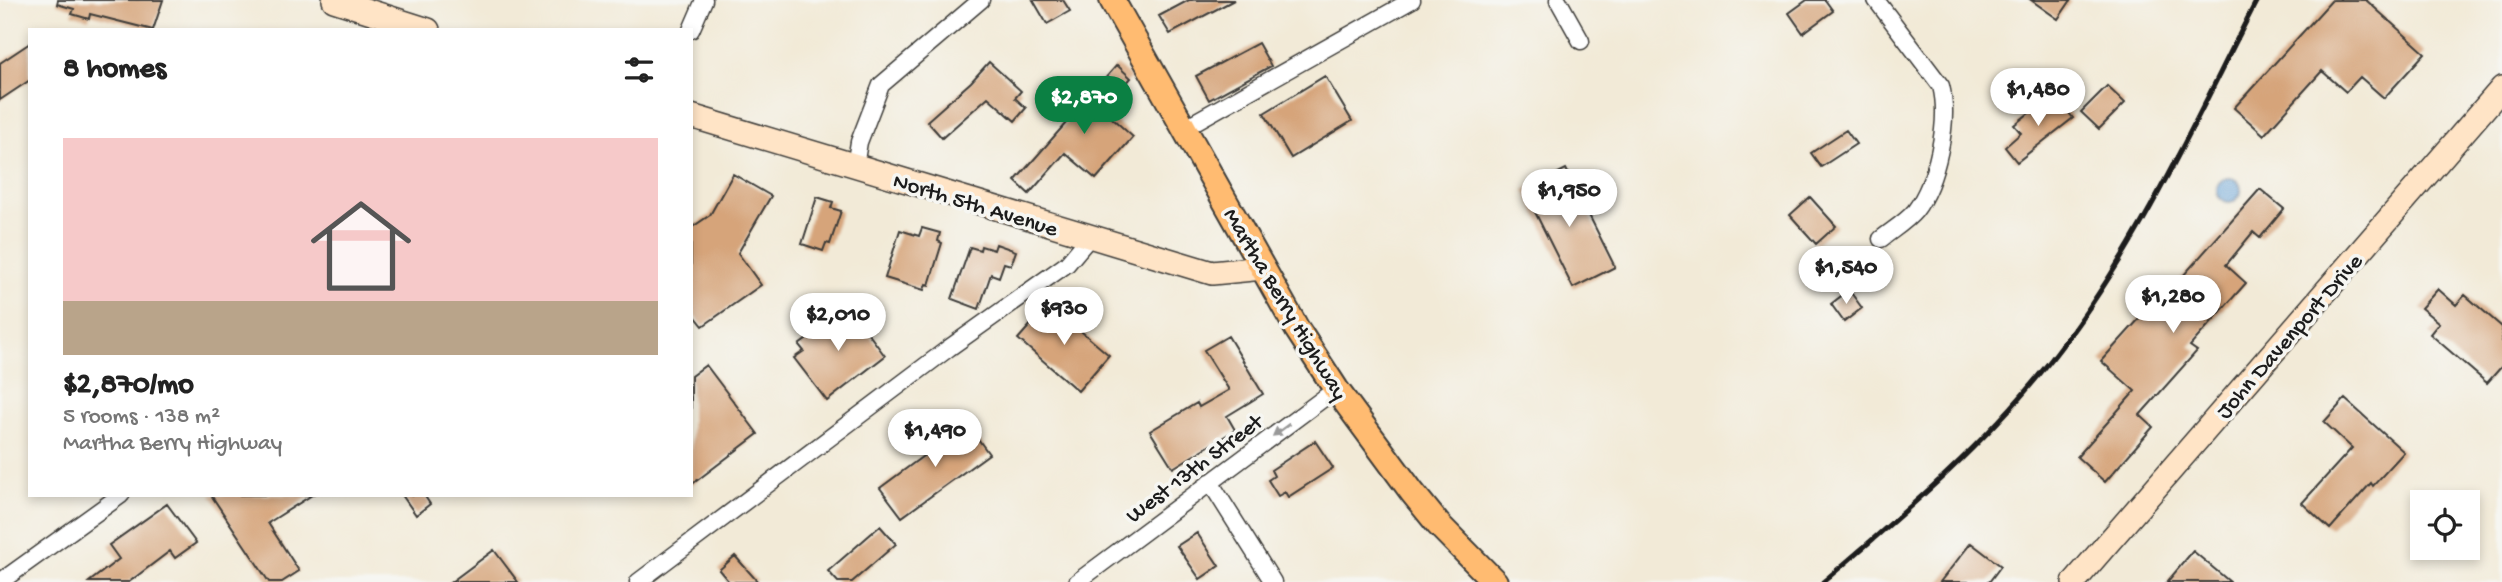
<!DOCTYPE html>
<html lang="en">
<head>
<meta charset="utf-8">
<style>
	body { margin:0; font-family:"Gochi Hand",sans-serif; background:#f6f6f6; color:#222; height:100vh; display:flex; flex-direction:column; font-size:26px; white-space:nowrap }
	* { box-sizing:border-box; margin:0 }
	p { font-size:23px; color:#767676 }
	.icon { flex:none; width:38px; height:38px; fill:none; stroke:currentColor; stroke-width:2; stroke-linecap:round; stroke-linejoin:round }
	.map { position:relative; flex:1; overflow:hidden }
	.sheet { position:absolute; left:28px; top:28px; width:665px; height:469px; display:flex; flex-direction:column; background:#fff; border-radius:0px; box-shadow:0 4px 10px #0003 }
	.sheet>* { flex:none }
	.tools { position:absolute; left:2410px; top:490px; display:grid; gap:14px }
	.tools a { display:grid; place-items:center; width:70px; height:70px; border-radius:0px; background:#fff; box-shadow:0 4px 10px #0003; font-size:35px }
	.price { position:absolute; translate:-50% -60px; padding:0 16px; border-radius:24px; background:#fff; color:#222; font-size:23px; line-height:46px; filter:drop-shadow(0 2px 4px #0008) }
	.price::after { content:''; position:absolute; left:50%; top:42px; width:21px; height:16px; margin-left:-10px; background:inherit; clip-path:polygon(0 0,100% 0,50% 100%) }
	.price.on { background:#0b8043; color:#fff }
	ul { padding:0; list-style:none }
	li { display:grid; align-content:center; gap:14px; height:371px; padding:0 35px }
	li+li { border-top:2px solid #e0e0e0 }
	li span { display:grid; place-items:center; height:217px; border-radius:0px; color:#555 }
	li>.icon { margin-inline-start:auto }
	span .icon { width:126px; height:126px; fill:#fffc; stroke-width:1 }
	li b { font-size:30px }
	h2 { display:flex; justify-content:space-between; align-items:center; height:84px; padding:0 35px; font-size:30px }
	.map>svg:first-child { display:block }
</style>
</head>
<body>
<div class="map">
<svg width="2502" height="582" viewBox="0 0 2502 582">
	<rect width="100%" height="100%" fill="#f6f6f2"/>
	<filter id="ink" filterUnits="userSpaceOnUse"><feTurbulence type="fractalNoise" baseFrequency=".0143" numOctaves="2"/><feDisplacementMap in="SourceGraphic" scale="14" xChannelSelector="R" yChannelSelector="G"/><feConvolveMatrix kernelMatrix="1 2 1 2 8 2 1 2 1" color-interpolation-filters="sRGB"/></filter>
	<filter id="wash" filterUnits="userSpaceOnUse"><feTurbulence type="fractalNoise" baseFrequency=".00686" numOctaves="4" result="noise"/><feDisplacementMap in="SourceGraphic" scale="28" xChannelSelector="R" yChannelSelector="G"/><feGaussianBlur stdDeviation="1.57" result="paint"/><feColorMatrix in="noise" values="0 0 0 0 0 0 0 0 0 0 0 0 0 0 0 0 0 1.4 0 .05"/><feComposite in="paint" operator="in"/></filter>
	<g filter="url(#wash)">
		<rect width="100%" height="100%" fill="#f2ead7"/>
		<path fill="#66a1d6" stroke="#415e79" stroke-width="2" d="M2217 190a12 12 0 1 1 24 0a12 12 0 1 1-24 0Z"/>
		<g id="blocks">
			<path fill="#d6a47a" d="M58,0H163L153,30L90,14L89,19L72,14L74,9L57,4Z
				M1033,0H1063L1070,11L1047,24Z
				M1189,0H1234L1170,34L1159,16Z
				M1807,0H1825L1833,11L1803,33L1789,13Z
				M2031,0H2071L2058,19Z
				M2332,0H2366L2425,53L2384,98L2360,77L2346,92L2322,71L2264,135L2234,108Z
				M30,43V80L0,100V63Z
				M1258,43L1271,66L1209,100L1196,76Z
				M989,62L1021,91L1015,98L1026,108L1015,121L988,97L942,138L927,121L971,82Z
				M1117,65L1131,78L1103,110L1133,137L1096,179L1065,153L1029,194L1015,181Z
				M1325,76L1352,121L1291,158L1264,113Z
				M2107,86L2125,103L2099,129L2081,112Z
				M2057,98L2073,118L2017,162L2005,147L2021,133L2014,125L2038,106L2041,111Z
				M1846,130L1856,144L1821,167L1811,153Z
				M1566,169L1615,267L1573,288L1524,190Z
				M733,174L771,196L738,253L761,285L703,326L691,311V228L710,215Z
				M2260,189L2284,209L2260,238L2253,232L2226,265L2246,283L2190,346L2197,351L2140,415L2153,427L2105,482L2077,457L2135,391L2101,361L2149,308L2152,311Z
				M817,197L833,202L831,208L841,211L830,244L826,243L823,251L802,244Z
				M1810,197L1836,226L1816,244L1790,215Z
				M922,228L940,233L938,241L942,243L929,285L926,284L924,290L885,278L900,230L919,236Z
				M996,244L1016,251L1011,265L1004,263L999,277L991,274L979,309L952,299L970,247L980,250L981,246L994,250Z
				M2438,289L2456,305L2465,295L2502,327V366L2487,383L2430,334L2439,323L2421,308Z
				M1849,290L1862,308L1844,322L1831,304Z
				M845,302L885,356L827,401L794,358L804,351L799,345L829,323L825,317Z
				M1049,304L1109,355L1078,391L1018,339Z
				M1228,336L1263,394L1227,416L1235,430L1173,468L1150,431L1197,403L1199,407L1229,390L1204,350Z
				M706,365L758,434L691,485V376Z
				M2345,399L2404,452L2373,486L2371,483L2330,529L2302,503L2352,448L2324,422Z
				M965,421L989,454L902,517L880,488L930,451L928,449Z
				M1315,441L1333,468L1288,497L1285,492L1278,496L1268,480L1274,476L1271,470Z
				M211,495H312L268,523L299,571L282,582H269Z
				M402,495H424L430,504L416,515Z
				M167,504L196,543L175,558L170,551L129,582H89L119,559L109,545Z
				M880,526L896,544L852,582H838L828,571Z
				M1197,533L1219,566L1200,579L1177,546Z
				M1971,543L2001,566L1989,582H1940Z
				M494,550L518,582H451Z
				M2193,551L2230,582H2167Z
				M735,556L758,582H729L719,570Z"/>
		</g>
	</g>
	<g filter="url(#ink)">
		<use href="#blocks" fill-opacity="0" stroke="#3c3b38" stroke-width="2"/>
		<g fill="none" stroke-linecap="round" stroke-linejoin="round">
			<defs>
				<path id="street" d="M1558,0L1581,41
					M1876,0L1941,86C1950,121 1937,182 1915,211C1906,222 1892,230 1881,239
					M691,30L704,0
					M1184,128L1412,0
					M855,166L859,142L881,85L981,0
					M1210,482L1273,582
					M0,582L121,495
					M638,582L949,348L1067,264L1089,238
					M1077,582L1336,389"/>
				<path id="secondary" d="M334,0L428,30
					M691,116L1212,273L1263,268
					M2074,582L2502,88"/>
				<path id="primary" d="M1112,0L1297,329L1336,389L1412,492L1438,524L1495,582"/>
			</defs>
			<use href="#street" stroke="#3c3b38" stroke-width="19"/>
			<use href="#secondary" stroke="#3c3b38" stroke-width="26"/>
			<use href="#primary" stroke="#3c3b38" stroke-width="28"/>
			<use href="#street" stroke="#fff" stroke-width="16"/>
			<use href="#secondary" stroke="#ffe4c6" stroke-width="23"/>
			<use href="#primary" stroke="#ffbb71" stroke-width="24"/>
			<path stroke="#1c1c1c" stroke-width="5" d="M1823,582C1904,513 1986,444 2051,360C2137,251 2194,122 2257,0"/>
		</g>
		<defs><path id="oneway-solid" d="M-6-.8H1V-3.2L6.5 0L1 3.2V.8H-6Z" transform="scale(1.75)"/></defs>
		<use fill="#999" href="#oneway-solid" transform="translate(1281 430) rotate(144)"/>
	</g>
	<g text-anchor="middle" stroke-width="7" stroke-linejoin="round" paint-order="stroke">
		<g font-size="23" fill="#1c1c1c" stroke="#f6f6f2">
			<text transform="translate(976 203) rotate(17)" y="8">North 5th Avenue</text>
			<text transform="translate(1287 303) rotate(59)" y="8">Martha Berry Highway</text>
			<text transform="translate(2288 335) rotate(-49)" y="8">John Davenport Drive</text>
			<text transform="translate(1193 467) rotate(-37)" y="8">West 13th Street</text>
		</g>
	</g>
</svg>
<div class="tools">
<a><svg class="icon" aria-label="locate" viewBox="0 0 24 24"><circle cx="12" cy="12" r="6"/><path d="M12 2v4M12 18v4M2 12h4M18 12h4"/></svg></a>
</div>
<b class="price" style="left:2038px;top:128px">$1,480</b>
<b class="price on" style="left:1084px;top:136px">$2,870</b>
<b class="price" style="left:1569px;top:229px">$1,950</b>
<b class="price" style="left:1846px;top:306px">$1,540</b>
<b class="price" style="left:2173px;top:335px">$1,280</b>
<b class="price" style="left:1064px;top:347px">$930</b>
<b class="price" style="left:838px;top:353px">$2,010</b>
<b class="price" style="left:935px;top:469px">$1,490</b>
<section class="sheet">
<h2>8 homes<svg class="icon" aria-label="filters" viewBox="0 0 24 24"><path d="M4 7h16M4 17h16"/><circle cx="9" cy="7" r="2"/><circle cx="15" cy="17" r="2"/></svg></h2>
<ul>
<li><span style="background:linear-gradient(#f6c9c9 75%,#b9a48a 0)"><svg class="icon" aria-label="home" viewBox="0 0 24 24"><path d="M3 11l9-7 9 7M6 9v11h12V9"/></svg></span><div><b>$2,870/mo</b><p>5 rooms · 138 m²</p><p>Martha Berry Highway</p></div></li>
</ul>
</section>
</div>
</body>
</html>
